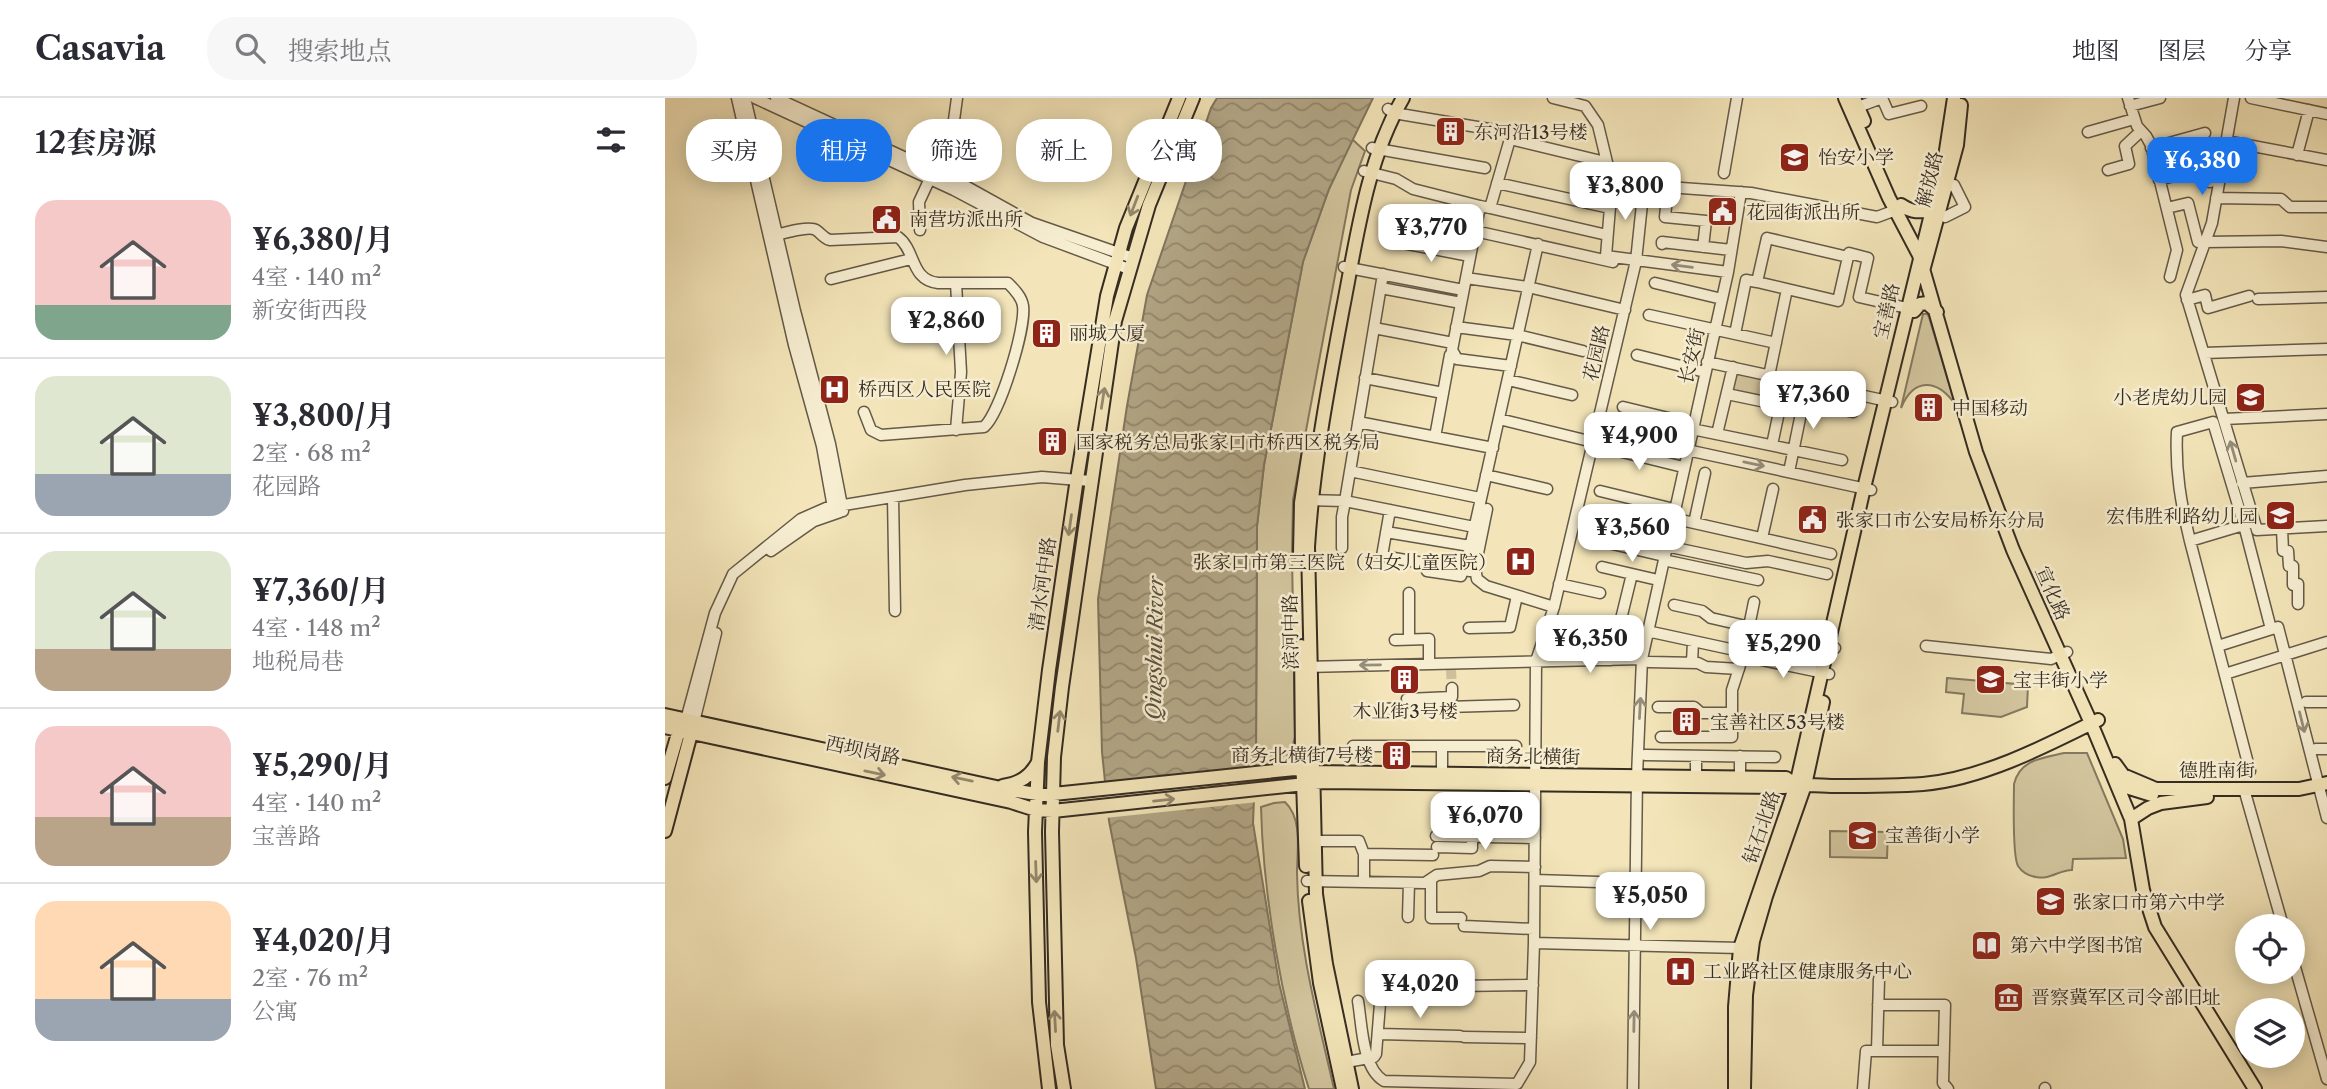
<!DOCTYPE html>
<html lang="zh">
<head>
<meta charset="utf-8">
<style>
	body { margin:0; font-family:"Libre Caslon Text","Noto Serif SC",serif; background:#f7f7f7; color:#2b2b33; height:100vh; display:flex; flex-direction:column; font-size:26px; white-space:nowrap }
	* { box-sizing:border-box; margin:0 }
	p { font-size:23px; color:#7c7c81 }
	.icon { flex:none; width:38px; height:38px; fill:none; stroke:currentColor; stroke-width:2; stroke-linecap:round; stroke-linejoin:round }
	.map { position:relative; flex:1; overflow:hidden }
	.sheet { display:flex; flex-direction:column; background:#fff; width:665px }
	.sheet>* { flex:none }
	.banner { position:absolute; left:21px; top:21px; width:665px; height:63px; display:flex; gap:14px }
	.fabs { position:absolute; left:1570px; top:816px; display:grid; gap:14px }
	.fabs a { display:grid; place-items:center; width:70px; height:70px; border-radius:50%; background:#fff; box-shadow:0 4px 18px #0003; font-size:35px }
	.price { position:absolute; translate:-50% -60px; padding:0 16px; border-radius:14px; background:#fff; color:#222; font-size:23px; line-height:46px; filter:drop-shadow(0 2px 4px #0008) }
	.price::after { content:''; position:absolute; left:50%; top:42px; width:21px; height:16px; margin-left:-10px; background:inherit; clip-path:polygon(0 0,100% 0,50% 100%) }
	.price.on { background:#1a73e8; color:#fff }
	ul { padding:0; list-style:none }
	li { display:flex; align-items:center; gap:21px; height:175px; padding:0 35px }
	li+li { border-top:2px solid #e1e1e2 }
	li span { display:grid; place-items:center; flex:none; width:196px; height:140px; border-radius:21px; color:#555 }
	li>.icon { margin-inline-start:auto }
	span .icon { width:84px; height:84px; fill:#fffc; stroke-width:1 }
	li b { font-size:30px }
	h2 { display:flex; justify-content:space-between; align-items:center; height:84px; padding:0 35px; font-size:30px }
	.chip { padding:0 24px; border-radius:28px; background:#fff; box-shadow:0 4px 18px #0003; font-size:24px; line-height:63px }
	.chip.on { background:#1a73e8; color:#fff }
	header { display:flex; align-items:center; gap:42px; box-sizing:border-box; height:98px; padding:0 35px; background:#fff; border-bottom:2px solid #e1e1e2 }
	header strong { font-size:33px }
	nav { display:flex; gap:38px; margin-inline-start:auto; font-size:24px }
	.search { width:490px; height:63px; background:#f7f7f7; display:flex; align-items:center; gap:18px; box-sizing:border-box; padding:0 24px; border-radius:28px; color:#7c7c81; font-size:26px }
	main { display:flex; flex:1; min-height:0 }
	.map>svg:first-child { display:block }
</style>
</head>
<body>
<header>
<strong>Casavia</strong>
<div class="search"><svg class="icon" aria-label="search" viewBox="0 0 24 24"><circle cx="10" cy="10" r="6"/><path d="M15 15l6 6"/></svg>搜索地点</div>
<nav><a>地图</a><a>图层</a><a>分享</a></nav>
</header>
<main>
<section class="sheet">
<h2>12套房源<svg class="icon" aria-label="filters" viewBox="0 0 24 24"><path d="M4 7h16M4 17h16"/><circle cx="9" cy="7" r="2"/><circle cx="15" cy="17" r="2"/></svg></h2>
<ul>
<li><span style="background:linear-gradient(#f6c9c9 75%,#7fa58c 0)"><svg class="icon" aria-label="home" viewBox="0 0 24 24"><path d="M3 11l9-7 9 7M6 9v11h12V9"/></svg></span><div><b>¥6,380/月</b><p>4室 · 140 m²</p><p>新安街西段</p></div></li>
<li><span style="background:linear-gradient(#dfe7d0 70%,#9aa5b1 0)"><svg class="icon" aria-label="home" viewBox="0 0 24 24"><path d="M3 11l9-7 9 7M6 9v11h12V9"/></svg></span><div><b>¥3,800/月</b><p>2室 · 68 m²</p><p>花园路</p></div></li>
<li><span style="background:linear-gradient(#dfe7d0 70%,#b9a48a 0)"><svg class="icon" aria-label="home" viewBox="0 0 24 24"><path d="M3 11l9-7 9 7M6 9v11h12V9"/></svg></span><div><b>¥7,360/月</b><p>4室 · 148 m²</p><p>地税局巷</p></div></li>
<li><span style="background:linear-gradient(#f6c9c9 65%,#b9a48a 0)"><svg class="icon" aria-label="home" viewBox="0 0 24 24"><path d="M3 11l9-7 9 7M6 9v11h12V9"/></svg></span><div><b>¥5,290/月</b><p>4室 · 140 m²</p><p>宝善路</p></div></li>
<li><span style="background:linear-gradient(#ffd9b3 70%,#9aa5b1 0)"><svg class="icon" aria-label="home" viewBox="0 0 24 24"><path d="M3 11l9-7 9 7M6 9v11h12V9"/></svg></span><div><b>¥4,020/月</b><p>2室 · 76 m²</p><p>公寓</p></div></li>
</ul>
</section>
<div class="map">
<svg width="1662" height="991" viewBox="0 0 1662 991">
	<defs>
		<pattern id="water-waves" width="16" height="10" patternUnits="userSpaceOnUse" patternTransform="scale(1.75)"><rect width="16" height="10" fill="#b2a686"/><path d="M0 5q4-4 8 0t8 0" fill="none" stroke="#92876d"/></pattern>
	</defs>
	<rect width="100%" height="100%" fill="#f3e5b9"/>
	<filter id="stains"><feTurbulence type="fractalNoise" baseFrequency=".00286" numOctaves="4"/><feColorMatrix values="0 0 0 0 .2 0 0 0 0 .09 0 0 0 0 .02 0 0 0 .5 -.17"/></filter>
	<radialGradient id="worn" r=".72"><stop offset=".6" stop-color="#630" stop-opacity="0"/><stop offset="1" stop-color="#630" stop-opacity=".3"/></radialGradient>
	<path fill="#d3c69f" stroke="#847960" stroke-width="2" d="M687,41L700,53L686,92L628,402L627,456L630,639C624,666 615,666 591,668L592,428L599,367L638,163L664,91Z
		M1258,216H1262L1264,219L1290,306C1272,281 1249,279 1236,310Z
		M1070,272L1117,283L1112,305L1065,294Z
		M1282,580L1363,587L1362,609L1336,619L1297,615L1299,596L1281,594Z
		M1399,655H1422L1458,741L1461,760L1408,761L1407,772C1394,772 1385,782 1371,779C1364,778 1357,774 1353,768C1347,757 1349,701 1349,686C1355,661 1378,660 1399,655Z
		M620,704C638,721 632,753 632,775C633,849 653,920 669,991H644C617,907 598,797 596,709L609,705Z
		M1165,733L1223,734L1222,760L1165,759Z"/>
	<path fill="url(#water-waves)" stroke="#80755e" stroke-width="2" d="M552,0H708L664,91L638,164L599,367L592,428L591,651L588,725L614,885L640,991H491L471,860L444,723L437,654L433,501L462,308L482,197L546,10Z"/>
	<path fill="#f3e5b9" d="M594,668L593,704L440,720L437,684Z"/>
	<g fill="none" stroke-linecap="round" stroke-linejoin="round">
		<path stroke="#cdc09b" stroke-width="10" stroke-dasharray="10 5" stroke-linecap="butt" d="M786,571L787,590"/>
		<defs>
			<path id="minor" d="M72,0L129,247L157,348L169,415
				M80,0L130,213L165,346L178,413
				M90,0L289,92L378,139L464,171
				M111,0L295,85L367,125L468,160
				M888,0L920,8L933,27L947,85
				M1463,0L1472,28L1481,38L1486,47L1512,152L1505,179
				M1569,0L1547,125L1521,197L1592,432L1662,428
				M1586,0L1662,16
				M1465,8L1495,0
				M1193,9L1217,0L1224,16L1256,8
				M723,11L729,15L836,33
				M1423,34L1469,21
				M1561,43L1662,62
				M707,50L820,70
				M1486,50L1540,35
				M1632,57L1644,12
				M1443,72L1464,66L1460,48L1476,33
				M699,73L731,81L748,91L815,108
				M1059,75L1072,0
				M277,82L283,66L292,0
				M1494,82L1542,69L1545,84
				M832,85L945,110
				M1003,89L1000,119L1041,123L1038,149
				M1551,100L1616,101L1625,109H1662
				M825,110L942,137
				M1502,110L1523,105L1533,144
				M1280,119L1300,109L1289,87
				M255,132L254,104L267,76
				M810,133L948,164
				M104,139C113,137 143,127 151,132C156,135 158,140 165,142L233,139C251,152 245,182 273,185H343C349,191 357,199 358,208C361,230 335,315 319,329L216,337L206,332L199,314
				M732,144L805,158
				M1540,144L1616,143L1662,149
				M997,146V144L1066,152
				M679,169L798,192
				M1063,174L941,158L947,85L1086,95L1212,119L1231,112
				M718,176L680,403L809,429
				M801,180L863,189L960,212
				M166,181L246,161
				M291,185L296,274L291,332
				M990,185L1057,201
				M716,190L796,205
				M1122,191L1173,203L1183,159
				M1593,201L1662,199
				M1522,202L1540,197L1543,210L1584,198
				M984,217L1111,245
				M791,229L852,237L918,253
				M709,230L788,245
				M1070,236L1081,182L1092,184
				M1539,255L1662,251
				M972,257L1040,274
				M1042,264L1227,304
				M846,268L792,261L787,252L815,108L825,110L845,41L936,63
				M1104,278L1122,191L1092,184L1102,140L1183,159L1184,155L1203,160L1194,199L1242,210
				M700,280L778,295
				M843,282L907,297
				M1062,296L1115,307
				M1139,303L1188,314
				M958,309L1028,326
				M834,321L928,344
				M1559,321L1662,316
				M693,324L828,350
				M1027,331L1177,362
				M1052,336L1068,269
				M770,339L785,257L788,255
				M1107,347L1121,281
				M937,349L1018,369
				M1022,352L1206,392
				M685,373L815,400
				M1124,374L1142,286
				M821,377L882,391
				M1577,385L1662,378
				M935,393L1009,411
				M228,399L230,513
				M641,402L680,403L677,419V450
				M822,411L810,470L812,481L821,488L889,509
				M725,412L717,458L805,473
				M1007,420L1166,456
				M926,423L1002,441
				M1029,425L1040,375
				M1585,425L1525,443L1585,673
				M1617,431L1618,453H1623L1624,468H1628V487L1633,486V506
				M721,434L805,448
				M1097,440L1108,391
				M1525,443C1516,406 1510,372 1512,334L1548,324L1579,427L1606,531
				M943,445L999,458
				M1001,448L1081,465L1103,463L1162,476
				M106,453L149,423L175,414
				M1003,463L1093,482
				M937,469L993,482
				M800,472L873,146
				M762,473L796,478
				M894,486L935,495
				M744,495V541
				M1009,507L1037,513L1046,520L1085,529
				M804,530L845,529L852,498
				M1084,532L1170,550
				M982,533L1079,554
				M730,542L764,541V566
				M1261,548L1386,561L1402,554
				M1553,548L1613,529L1662,720
				M1078,558L1164,576
				M946,562L967,476
				M984,564L1033,565L1041,569L1074,571
				M1027,565L1028,543
				M640,569L977,561
				M1560,576L1662,544
				M742,601L787,599V590
				M1641,604H1662
				M993,609H1029L1036,615H1067
				M715,611L849,607
				M21,622L50,515L68,476L136,421L161,410L300,387L377,379L426,383
				M29,624L51,535
				M996,639H1067V592L1078,558L1089,504
				M688,648H851
				M1651,651H1662
				M980,657L1110,659
				M1075,658V686
				M777,682V648
				M1031,685V658
				M1579,691L1618,828
				M794,719H832V739
				M771,738L870,740
				M646,743H694L699,756V784
				M772,749L807,750V739
				M699,756L768,757
				M766,781V820H796
				M870,782L933,784
				M642,783L760,785L772,777L814,773L825,768L870,769
				M743,819L744,785
				M799,828L869,831
				M869,845L1075,850
				M1628,862L1662,981
				M693,903C697,927 697,970 719,983L852,986L865,964L869,845L871,563L889,509L971,163L979,87
				M1213,907H1280L1278,985L1283,991
				M714,936L795,938
				M799,939L866,940
				M1212,953H1279
				M676,965L709,959L711,956L716,893L793,888L868,887
				M968,991L972,678L977,561L1063,174L1076,94
				M1198,991L1201,953H1212L1214,881
				M1380,991V990"/>
			<path id="major" d="M1180,0L1224,100L1254,157L1311,354L1348,452L1426,625L1466,721L1478,792L1490,829L1590,991
				M1189,0L1199,23
				M1236,107C1245,113 1250,114 1261,113L1268,104
				M1258,173L1292,47L1296,7
				M1249,213L1255,206L1262,205L1272,214
				M635,456L636,405L644,353
				M636,548L637,656L641,768
				M0,617L345,692L379,697L630,671L648,674L1121,680L1131,687
				M0,629L346,704L371,712L388,713L659,684L1120,689C1137,685 1155,688 1173,688C1201,688 1230,688 1258,686C1317,681 1381,648 1433,622
				M1450,666L1458,677L1491,691H1634L1662,685
				M0,680L14,632L18,625
				M1450,682L1458,688L1487,697
				M338,688C355,685 365,679 373,664
				M1466,721L1483,710L1496,705L1542,699
				M0,733L28,628
				M644,803L655,885L678,991
				M384,991L374,904L370,734L373,664L384,572L411,387L442,198L461,130L514,0
				M399,991L392,947L387,734L389,659L397,589L450,223L484,107L528,0
				M687,991L661,866L651,796L643,449C648,368 663,290 678,210C692,139 701,64 738,0
				M1070,991V909L1075,850L1131,687L1199,390L1280,59L1289,0
				M1079,991L1081,897L1088,843L1101,798L1140,687L1158,604"/>
		</defs>
		<use href="#minor" stroke="#645a48" stroke-width="13"/>
		<use href="#major" stroke="#352c22" stroke-width="16"/>
		<use href="#minor" stroke="#f7eed2" stroke-width="10"/>
		<use href="#major" stroke="#f3e5b9" stroke-width="12"/>
	</g>
	<defs><path id="oneway-shaft" d="M-6 0H5M1.5-3L5.5 0L1.5 3" fill="none" stroke-width="1.6" stroke-linecap="round" stroke-linejoin="round" transform="scale(1.75)"/></defs>
	<g stroke="#94886e">
		<use href="#oneway-shaft" transform="translate(469 108) rotate(111)"/>
		<use href="#oneway-shaft" transform="translate(438 300) rotate(-81)"/>
		<use href="#oneway-shaft" transform="translate(405 427) rotate(98)"/>
		<use href="#oneway-shaft" transform="translate(394 623) rotate(-83)"/>
		<use href="#oneway-shaft" transform="translate(210 675) rotate(12)"/>
		<use href="#oneway-shaft" transform="translate(297 681) rotate(-168)"/>
		<use href="#oneway-shaft" transform="translate(499 702) rotate(-6)"/>
		<use href="#oneway-shaft" transform="translate(371 774) rotate(88)"/>
		<use href="#oneway-shaft" transform="translate(390 923) rotate(-93)"/>
	</g>
	<g stroke="#968d7a">
		<use href="#oneway-shaft" transform="translate(1017 168) rotate(-173)"/>
		<use href="#oneway-shaft" transform="translate(1568 353) rotate(-106)"/>
		<use href="#oneway-shaft" transform="translate(1089 366) rotate(12)"/>
		<use href="#oneway-shaft" transform="translate(705 567) rotate(179)"/>
		<use href="#oneway-shaft" transform="translate(975 610) rotate(-87)"/>
		<use href="#oneway-shaft" transform="translate(1637 624) rotate(76)"/>
		<use href="#oneway-shaft" transform="translate(969 923) rotate(-89)"/>
	</g>
	<defs>
		<symbol id="building-square" viewBox="-11 -11 22 22"><rect x="-9" y="-9" width="18" height="18" rx="4" fill="#8f2418" stroke="#f7eed2"/><path d="M-4-6H4V6H1V3H-1V6H-4ZM-2.5-4.3h1.7v1.8h-1.7ZM.8-4.3h1.7v1.8H.8ZM-2.5-1h1.7V.8h-1.7ZM.8-1h1.7V.8H.8Z" fill="#fff"/></symbol>
		<symbol id="school-square" viewBox="-11 -11 22 22"><rect x="-9" y="-9" width="18" height="18" rx="4" fill="#8f2418" stroke="#f7eed2"/><path d="M0-5L7-2L0 1L-7-2ZM-4 1L0 2.5L4 1V4Q0 6-4 4Z" fill="#fff"/></symbol>
		<symbol id="civic-square" viewBox="-11 -11 22 22"><rect x="-9" y="-9" width="18" height="18" rx="4" fill="#8f2418" stroke="#f7eed2"/><path d="M-.6-6.5H3V-4.5H.6V-3L4-1V1h2V6H-6V1h2V-1L-.6-3ZM-1.2 2.5V6h2.4V2.5Z" fill="#fff"/></symbol>
		<symbol id="hospital-square" viewBox="-11 -11 22 22"><rect x="-9" y="-9" width="18" height="18" rx="4" fill="#8f2418" stroke="#f7eed2"/><path d="M-5-5h3v3.5h4V-5h3V5h-3V1.5h-4V5h-3Z" fill="#fff"/></symbol>
		<symbol id="library-square" viewBox="-11 -11 22 22"><rect x="-9" y="-9" width="18" height="18" rx="4" fill="#8f2418" stroke="#f7eed2"/><path d="M-6-4Q-3-5.5-.7-3.5V5Q-3 3-6 4ZM6-4Q3-5.5 .7-3.5V5Q3 3 6 4Z" fill="#fff"/></symbol>
		<symbol id="museum-square" viewBox="-11 -11 22 22"><rect x="-9" y="-9" width="18" height="18" rx="4" fill="#8f2418" stroke="#f7eed2"/><path d="M0-6L6-3V-2H-6V-3ZM-5-1h2V3h-2ZM-1-1h2V3h-2ZM3-1h2V3H3ZM-6 4H6V6H-6Z" fill="#fff"/></symbol>
	</defs>
	<g fill-rule="evenodd">
		<use href="#building-square" x="768" y="16" width="35" height="35"/>
		<use href="#school-square" x="1112" y="42" width="35" height="35"/>
		<use href="#civic-square" x="1040" y="96" width="35" height="35"/>
		<use href="#civic-square" x="204" y="104" width="35" height="35"/>
		<use href="#building-square" x="364" y="218" width="35" height="35"/>
		<use href="#hospital-square" x="152" y="274" width="35" height="35"/>
		<use href="#school-square" x="1568" y="282" width="35" height="35"/>
		<use href="#building-square" x="1246" y="292" width="35" height="35"/>
		<use href="#building-square" x="370" y="326" width="35" height="35"/>
		<use href="#school-square" x="1598" y="400" width="35" height="35"/>
		<use href="#civic-square" x="1130" y="404" width="35" height="35"/>
		<use href="#hospital-square" x="838" y="446" width="35" height="35"/>
		<use href="#building-square" x="722" y="564" width="35" height="35"/>
		<use href="#school-square" x="1308" y="564" width="35" height="35"/>
		<use href="#building-square" x="1004" y="606" width="35" height="35"/>
		<use href="#building-square" x="714" y="640" width="35" height="35"/>
		<use href="#school-square" x="1180" y="720" width="35" height="35"/>
		<use href="#school-square" x="1368" y="786" width="35" height="35"/>
		<use href="#library-square" x="1304" y="830" width="35" height="35"/>
		<use href="#hospital-square" x="998" y="856" width="35" height="35"/>
		<use href="#museum-square" x="1326" y="882" width="35" height="35"/>
	</g>
	<g text-anchor="middle" stroke-width="5" stroke-linejoin="round" paint-order="stroke">
		<g font-size="19" fill="#352c22" stroke="#f7eed2" text-anchor="start">
			<text x="809" y="41">东河沿13号楼</text>
			<text x="1153" y="66">怡安小学</text>
			<text x="1081" y="121">花园街派出所</text>
			<text x="244" y="128">南营坊派出所</text>
			<text x="404" y="242">丽城大厦</text>
			<text x="193" y="298">桥西区人民医院</text>
			<text x="1562" y="306" text-anchor="end">小老虎幼儿园</text>
			<text x="1287" y="317">中国移动</text>
			<text x="411" y="351">国家税务总局张家口市桥西区税务局</text>
			<text x="1593" y="425" text-anchor="end">宏伟胜利路幼儿园</text>
			<text x="1171" y="429">张家口市公安局桥东分局</text>
			<text x="832" y="471" text-anchor="end">张家口市第三医院（妇女儿童医院）</text>
			<text x="1348" y="589">宝丰街小学</text>
			<text x="740" y="620" text-anchor="middle">木业街3号楼</text>
			<text x="1045" y="631">宝善社区53号楼</text>
			<text x="708" y="664" text-anchor="end">商务北横街7号楼</text>
			<text x="1220" y="744">宝善街小学</text>
			<text x="1408" y="811">张家口市第六中学</text>
			<text x="1345" y="854">第六中学图书馆</text>
			<text x="1038" y="880">工业路社区健康服务中心</text>
			<text x="1366" y="906">晋察冀军区司令部旧址</text>
		</g>
		<g font-size="19" fill="#352c22" stroke="#f7eed2">
			<text transform="translate(1264 81) rotate(-76)" y="7">解放路</text>
			<text transform="translate(1221 213) rotate(-77)" y="7">宝善路</text>
			<text transform="translate(931 255) rotate(-77)" y="7">花园路</text>
			<text transform="translate(1026 258) rotate(-77)" y="7">长安街</text>
			<text transform="translate(377 486) rotate(-82)" y="7">清水河中路</text>
			<text transform="translate(1388 495) rotate(66)" y="7">宣化路</text>
			<text transform="translate(625 534) rotate(-91)" y="7">滨河中路</text>
			<text transform="translate(198 652) rotate(12)" y="7">西坝岗路</text>
			<text transform="translate(868 658) rotate(1)" y="7">商务北横街</text>
			<text x="1552" y="679">德胜南街</text>
			<text transform="translate(1096 729) rotate(-71)" y="7">钻石北路</text>
		</g>
		<g font-size="21" font-style="italic" fill="#5a5140" stroke="#f7eed2">
			<text transform="translate(490 550) rotate(-89)" y="7">Qingshui River</text>
		</g>
	</g>
	<rect width="100%" height="100%" filter="url(#stains)"/>
	<rect width="100%" height="100%" fill="url(#worn)"/>
</svg>
<div class="fabs">
<a><svg class="icon" aria-label="locate" viewBox="0 0 24 24"><circle cx="12" cy="12" r="6"/><path d="M12 2v4M12 18v4M2 12h4M18 12h4"/></svg></a>
<a><svg class="icon" aria-label="layers" viewBox="0 0 24 24"><path d="M12 4l9 5-9 5-9-5zM3 14l9 5 9-5"/></svg></a>
</div>
<b class="price on" style="left:1537px;top:99px">¥6,380</b>
<b class="price" style="left:960px;top:124px">¥3,800</b>
<b class="price" style="left:766px;top:166px">¥3,770</b>
<b class="price" style="left:281px;top:259px">¥2,860</b>
<b class="price" style="left:1148px;top:333px">¥7,360</b>
<b class="price" style="left:974px;top:374px">¥4,900</b>
<b class="price" style="left:967px;top:466px">¥3,560</b>
<b class="price" style="left:925px;top:577px">¥6,350</b>
<b class="price" style="left:1118px;top:582px">¥5,290</b>
<b class="price" style="left:820px;top:754px">¥6,070</b>
<b class="price" style="left:985px;top:834px">¥5,050</b>
<b class="price" style="left:755px;top:922px">¥4,020</b>
<div class="banner">
<a class="chip">买房</a>
<a class="chip on">租房</a>
<a class="chip">筛选</a>
<a class="chip">新上</a>
<a class="chip">公寓</a>
</div>
</div>
</main>
</body>
</html>
